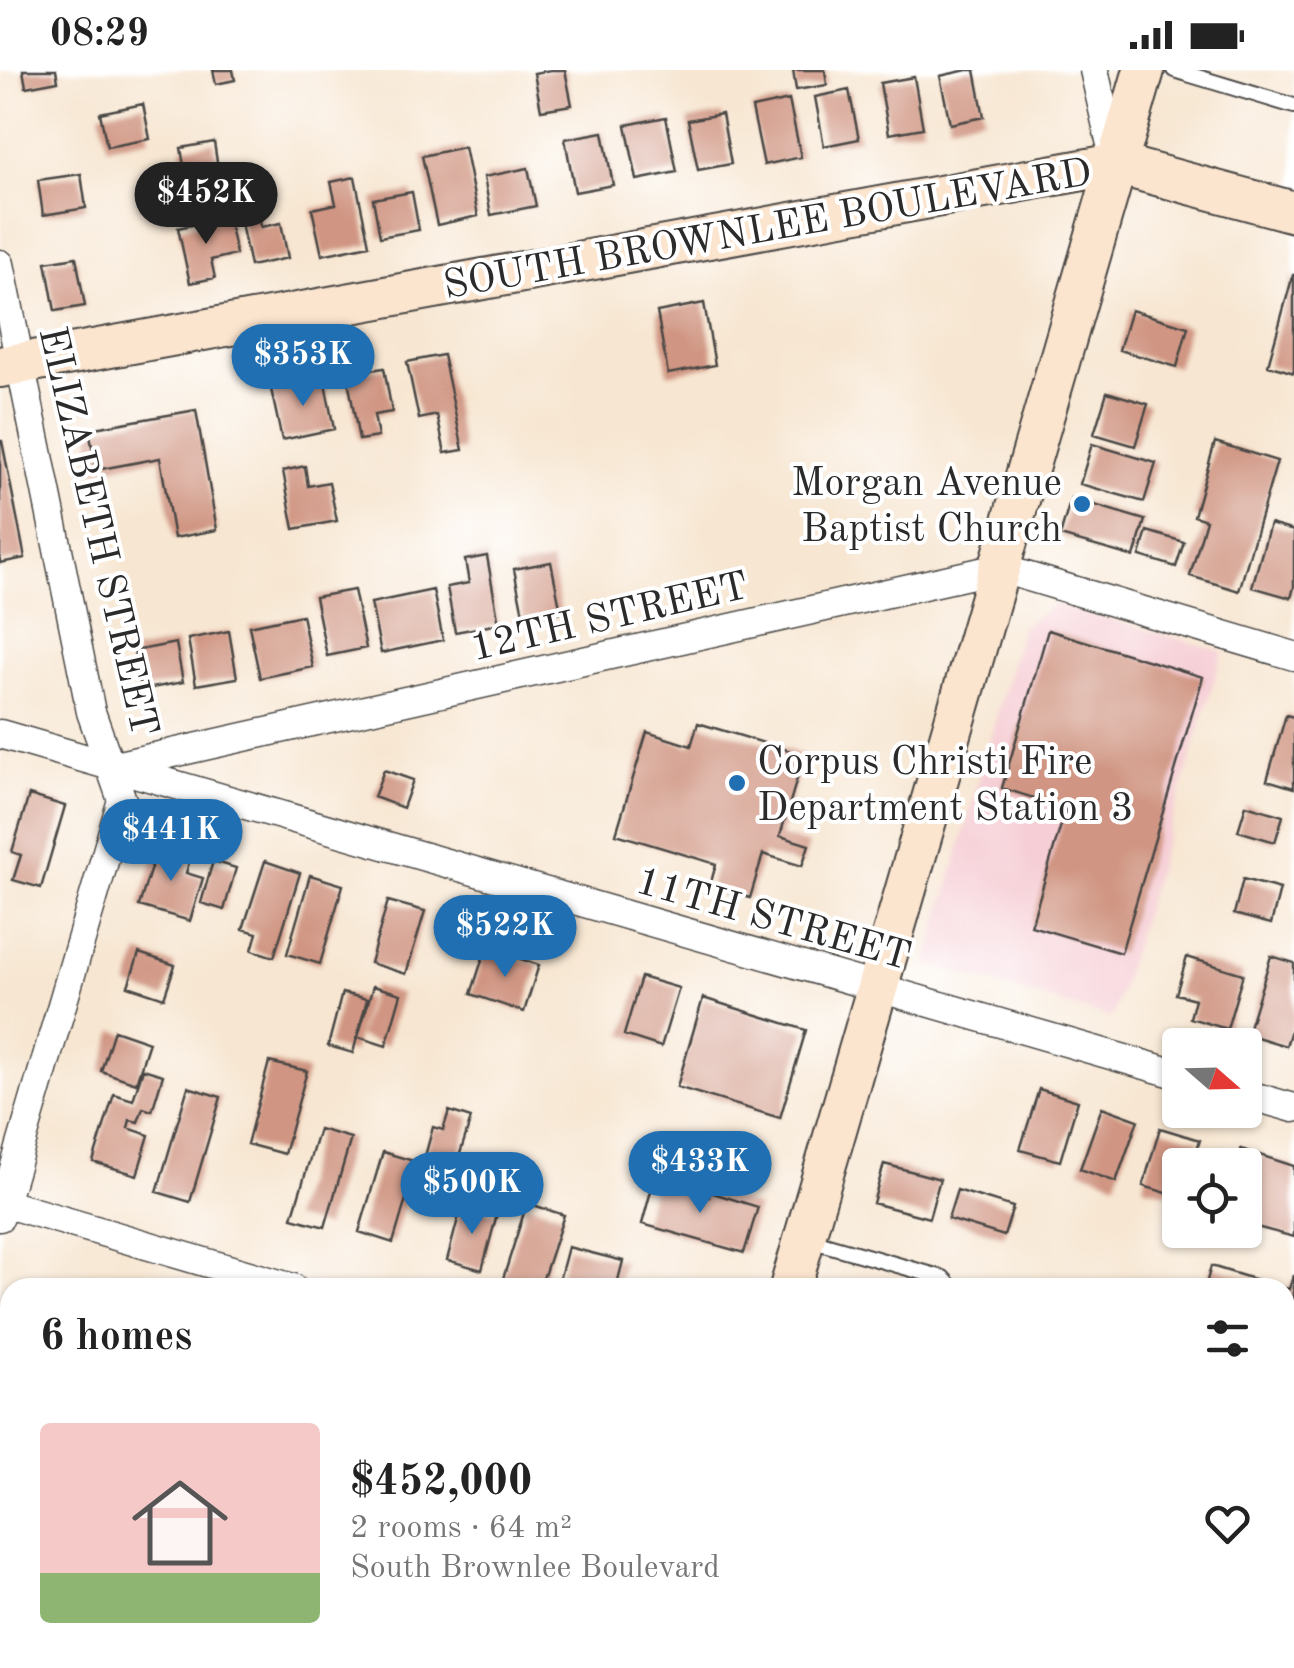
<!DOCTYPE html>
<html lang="en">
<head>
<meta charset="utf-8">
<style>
	body { margin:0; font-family:"Old Standard TT",serif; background:#f2f2f2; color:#222; height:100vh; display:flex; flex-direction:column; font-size:38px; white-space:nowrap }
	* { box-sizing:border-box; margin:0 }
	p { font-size:32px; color:#767676 }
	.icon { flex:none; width:55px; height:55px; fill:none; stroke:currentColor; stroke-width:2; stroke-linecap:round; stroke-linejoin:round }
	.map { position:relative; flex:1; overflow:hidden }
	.sheet { position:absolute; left:0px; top:1208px; width:1295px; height:392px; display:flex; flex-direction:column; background:#fff; border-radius:30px 30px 0 0; box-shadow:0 2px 8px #0004 }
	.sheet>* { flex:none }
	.needle { width:65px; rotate:110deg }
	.buttons { position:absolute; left:1162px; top:958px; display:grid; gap:20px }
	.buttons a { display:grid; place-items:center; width:100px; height:100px; border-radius:10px; background:#fff; box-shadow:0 2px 8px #0004; font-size:50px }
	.price { position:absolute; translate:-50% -85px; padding:0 22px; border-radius:35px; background:#1f6fb2; color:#fff; font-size:32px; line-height:65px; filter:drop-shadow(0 2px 5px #0008) }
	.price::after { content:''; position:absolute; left:50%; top:60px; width:30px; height:22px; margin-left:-15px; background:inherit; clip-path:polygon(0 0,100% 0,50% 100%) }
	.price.active { background:#222; color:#fff }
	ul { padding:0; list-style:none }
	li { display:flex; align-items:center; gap:30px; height:250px; padding:0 40px }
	li span { display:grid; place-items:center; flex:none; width:280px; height:200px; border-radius:10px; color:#555 }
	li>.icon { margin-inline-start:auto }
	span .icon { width:120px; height:120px; fill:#fffc; stroke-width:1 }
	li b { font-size:42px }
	h2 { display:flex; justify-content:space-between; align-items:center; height:120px; padding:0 40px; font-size:42px }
	.status { display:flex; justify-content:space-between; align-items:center; height:70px; padding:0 50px; background:#fff; direction:ltr }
	.status svg { height:28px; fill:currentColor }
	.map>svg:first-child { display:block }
</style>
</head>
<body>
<div class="status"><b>08:29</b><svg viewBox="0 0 49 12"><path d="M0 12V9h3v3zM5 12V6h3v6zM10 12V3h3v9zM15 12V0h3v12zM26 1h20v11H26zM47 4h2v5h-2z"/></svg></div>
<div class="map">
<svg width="1294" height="1598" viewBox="0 0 1294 1598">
	<rect width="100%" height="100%" fill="#fff"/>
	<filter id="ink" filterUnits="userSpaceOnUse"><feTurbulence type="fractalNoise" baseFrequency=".01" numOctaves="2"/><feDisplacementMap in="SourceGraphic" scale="20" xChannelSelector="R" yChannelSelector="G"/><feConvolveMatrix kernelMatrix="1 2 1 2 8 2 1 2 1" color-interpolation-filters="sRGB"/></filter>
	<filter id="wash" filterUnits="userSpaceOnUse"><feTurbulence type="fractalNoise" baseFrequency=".0048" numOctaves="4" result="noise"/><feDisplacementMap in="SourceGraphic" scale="40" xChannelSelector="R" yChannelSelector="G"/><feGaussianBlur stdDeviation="2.25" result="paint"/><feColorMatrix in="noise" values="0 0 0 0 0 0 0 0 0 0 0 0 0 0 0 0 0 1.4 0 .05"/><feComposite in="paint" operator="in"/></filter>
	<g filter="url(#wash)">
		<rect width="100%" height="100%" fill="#f7e6d1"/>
		<path fill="#f6cfd6" d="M1054,534L1223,581L1112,948L927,894L1021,558Z"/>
		<g id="blocks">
			<path fill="#d09683" d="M23,0H56L58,11L26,17Z
				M213,0H233L235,10L216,14Z
				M551,0H565L572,35L541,40L534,3Z
				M793,0H825L827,15L796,20Z
				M967,0H975L984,47L950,54L940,6Z
				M914,7L923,58L889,64L880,13Z
				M849,20L859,69L824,76L815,27Z
				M789,30L801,87L764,95L752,38Z
				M143,34L150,69L107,77L100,43Z
				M722,44L731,94L698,100L688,50Z
				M666,47L677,102L637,110L626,55Z
				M603,62L613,115L575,122L565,69Z
				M214,72L223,132L191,138L181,78Z
				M464,77L478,146L437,155L422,86Z
				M528,98L536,136L491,145L484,107Z
				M81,104L86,138L43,145L38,110Z
				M355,107L369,175L322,185L312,139L336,134L331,112Z
				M412,122L419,160L380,167L373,129Z
				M258,139L261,157L281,153L288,188L250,196L239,144Z
				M228,147L236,184L211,190L215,208L190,213L178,158Z
				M76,187L85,236L55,241L46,192Z
				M1293,205H1294V303L1268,295Z
				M704,233L715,295L668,304L657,242Z
				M1131,240L1188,257L1177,297L1119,280Z
				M443,285L463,380L445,383L437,345L419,349L407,292Z
				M384,298L392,342L374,345L378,367L359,370L347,304Z
				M324,308L334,359L282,370L271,319Z
				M1107,322L1148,334L1135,376L1094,364Z
				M196,340L217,460L174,468L160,388L96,400L89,359Z
				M0,371H2L25,488L0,493Z
				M1215,372L1277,391L1239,521L1190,506L1206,450L1194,446Z
				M1092,374L1156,393L1144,432L1080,414Z
				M305,396L308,416L329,412L337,451L294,459L283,401Z
				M1071,428L1145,450L1134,487L1060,466Z
				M1270,454L1294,461V517L1291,528L1252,517Z
				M1147,461L1184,472L1176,497L1140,486Z
				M487,486L499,554L455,562L447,517L469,513L465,490Z
				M551,492L561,542L524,549L514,499Z
				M354,520L366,578L327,586L315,527Z
				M433,520L443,570L381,583L371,533Z
				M302,545L313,597L260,608L249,556Z
				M1048,560L1203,607L1121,883L1031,856L1066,738L1002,718Z
				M229,561L237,608L196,615L188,569Z
				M176,573L183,612L141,620L134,581Z
				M1286,645L1294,647V718L1267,710Z
				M698,653L804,685L780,766L809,775L802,796L763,784L750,828L710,816L716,794L616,764L647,662L691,676Z
				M384,700L413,710L403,738L374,727Z
				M29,725L65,736L41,818L13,810L21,785L12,782Z
				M1246,735L1283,746L1275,772L1238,761Z
				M159,772L192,782L186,803L203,808L190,851L139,836Z
				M213,791L236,798L224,840L201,833Z
				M265,791L300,803L274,887L252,880L257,863L243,859Z
				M310,805L343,815L320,894L287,884Z
				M1243,809L1280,819L1271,854L1234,844Z
				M388,831L425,841L406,904L370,893Z
				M486,878L539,895L524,942L471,924Z
				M139,883L175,895L164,928L128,916Z
				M1271,886L1294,893V951L1286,976L1247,964Z
				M1187,887L1243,904L1227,959L1190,948L1195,929L1176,924Z
				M641,907L679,918L661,977L624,965Z
				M373,916L401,924L386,976L358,967Z
				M342,923L367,929L353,983L328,976Z
				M703,928L806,960L780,1048L677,1017Z
				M114,960L149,972L136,1013L101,1001Z
				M269,992L307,1001L284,1084L247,1074Z
				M143,999L163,1005L152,1041L143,1038L138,1052L130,1050L128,1058L149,1065L137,1105L93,1092L114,1024L133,1030Z
				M188,1017L221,1027L190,1132L157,1122Z
				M1039,1019L1078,1031L1060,1091L1020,1080Z
				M1102,1037L1138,1050L1116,1112L1080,1099Z
				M449,1041L471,1048L455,1100L424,1090L433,1057L443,1060Z
				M1160,1058L1200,1070L1192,1095H1180V1127L1143,1116Z
				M319,1059L351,1068L325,1157L292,1148Z
				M1241,1079L1294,1096V1167L1245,1154V1095H1236Z
				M383,1082L417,1092L393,1173L359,1162Z
				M884,1094L940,1109L929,1148L873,1133Z
				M654,1110L709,1127L710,1122L758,1137L744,1183L642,1154Z
				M957,1120L1013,1137L1004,1166L948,1149Z
				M527,1133L564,1145L540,1218H519L502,1212Z
				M462,1134L497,1144L482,1200L447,1190Z
				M568,1177L623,1191L616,1218H557Z
				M1211,1196L1280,1217V1218H1205Z
				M1293,1206H1294V1245L1285,1242V1218L1289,1219Z
				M1285,1352L1294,1354V1435L1285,1433Z
				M0,1382L10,1385V1528L0,1525Z
				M224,1590H267L265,1598H248Z
				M299,1590H336L334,1598H297Z
				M362,1590H436L434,1598H359Z
				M473,1590H622L620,1598H471Z
				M1090,1590H1124L1122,1598H1114Z
				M1145,1590H1186L1184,1598H1143Z"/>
		</g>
	</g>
	<g filter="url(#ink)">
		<use href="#blocks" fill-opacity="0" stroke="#4a4744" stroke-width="2.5"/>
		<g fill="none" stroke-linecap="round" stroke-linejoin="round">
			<defs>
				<path id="service" d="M1174,0L1294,36
					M810,1170L943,1208L952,1218"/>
				<path id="minor" d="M1094,0L1115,92
					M0,194L91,642L122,730L0,1147
					M0,664L1180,1005
					M115,696L999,498L1294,586
					M1245,1024L1294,1038
					M0,1132L293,1218
					M1285,1508L1294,1511"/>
				<path id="secondary" d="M0,297L1116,94L1294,142
					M790,1218L1144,0
					M680,1598L682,1590"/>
			</defs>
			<use href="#service" stroke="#4a4744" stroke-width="18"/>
			<use href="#minor" stroke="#4a4744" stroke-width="31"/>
			<use href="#secondary" stroke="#4a4744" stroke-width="44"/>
			<use href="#service" stroke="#fff" stroke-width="14"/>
			<use href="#minor" stroke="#fff" stroke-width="28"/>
			<use href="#secondary" stroke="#fce5cf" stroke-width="40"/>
		</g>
	</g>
	<g fill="#1f6fb2" stroke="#fff" stroke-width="4">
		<circle cx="1082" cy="434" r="10"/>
		<circle cx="737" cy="713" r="10"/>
	</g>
	<g text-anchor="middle" stroke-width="8" stroke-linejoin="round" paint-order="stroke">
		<g font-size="40" fill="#2b2b2b" stroke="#fff">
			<text transform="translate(767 157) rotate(-10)" y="14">SOUTH BROWNLEE BOULEVARD</text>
			<text transform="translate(100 461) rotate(77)" y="14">ELIZABETH STREET</text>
			<text transform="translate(609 545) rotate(-13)" y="14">12TH STREET</text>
			<text transform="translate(774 847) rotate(16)" y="14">11TH STREET</text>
		</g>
		<g font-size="40" fill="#2b2b2b" stroke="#fff" text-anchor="end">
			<text x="1062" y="425">Morgan Avenue<tspan x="1062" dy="46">Baptist Church</tspan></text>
			<text x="757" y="704" text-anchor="start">Corpus Christi Fire<tspan x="757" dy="46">Department Station 3</tspan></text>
		</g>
	</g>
</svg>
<div class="buttons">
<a><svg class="needle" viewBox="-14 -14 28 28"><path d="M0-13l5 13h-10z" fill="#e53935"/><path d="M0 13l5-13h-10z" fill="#767676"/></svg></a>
<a><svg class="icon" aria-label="locate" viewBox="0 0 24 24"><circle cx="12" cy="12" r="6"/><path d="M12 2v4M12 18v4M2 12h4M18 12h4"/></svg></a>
</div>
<b class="price active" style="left:206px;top:177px">$452K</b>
<b class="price" style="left:303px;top:339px">$353K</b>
<b class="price" style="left:171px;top:814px">$441K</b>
<b class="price" style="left:505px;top:910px">$522K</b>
<b class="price" style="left:700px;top:1146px">$433K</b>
<b class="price" style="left:472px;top:1167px">$500K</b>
<section class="sheet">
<h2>6 homes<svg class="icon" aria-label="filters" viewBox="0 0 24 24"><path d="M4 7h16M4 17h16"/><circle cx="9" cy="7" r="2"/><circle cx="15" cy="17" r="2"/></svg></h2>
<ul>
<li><span style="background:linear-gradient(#f6c9c9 75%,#8fb573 0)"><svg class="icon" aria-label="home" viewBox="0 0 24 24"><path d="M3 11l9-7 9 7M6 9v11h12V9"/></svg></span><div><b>$452,000</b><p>2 rooms · 64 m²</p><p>South Brownlee Boulevard</p></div><svg class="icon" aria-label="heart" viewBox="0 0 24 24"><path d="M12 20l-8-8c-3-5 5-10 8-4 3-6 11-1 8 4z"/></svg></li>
</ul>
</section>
</div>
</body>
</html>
